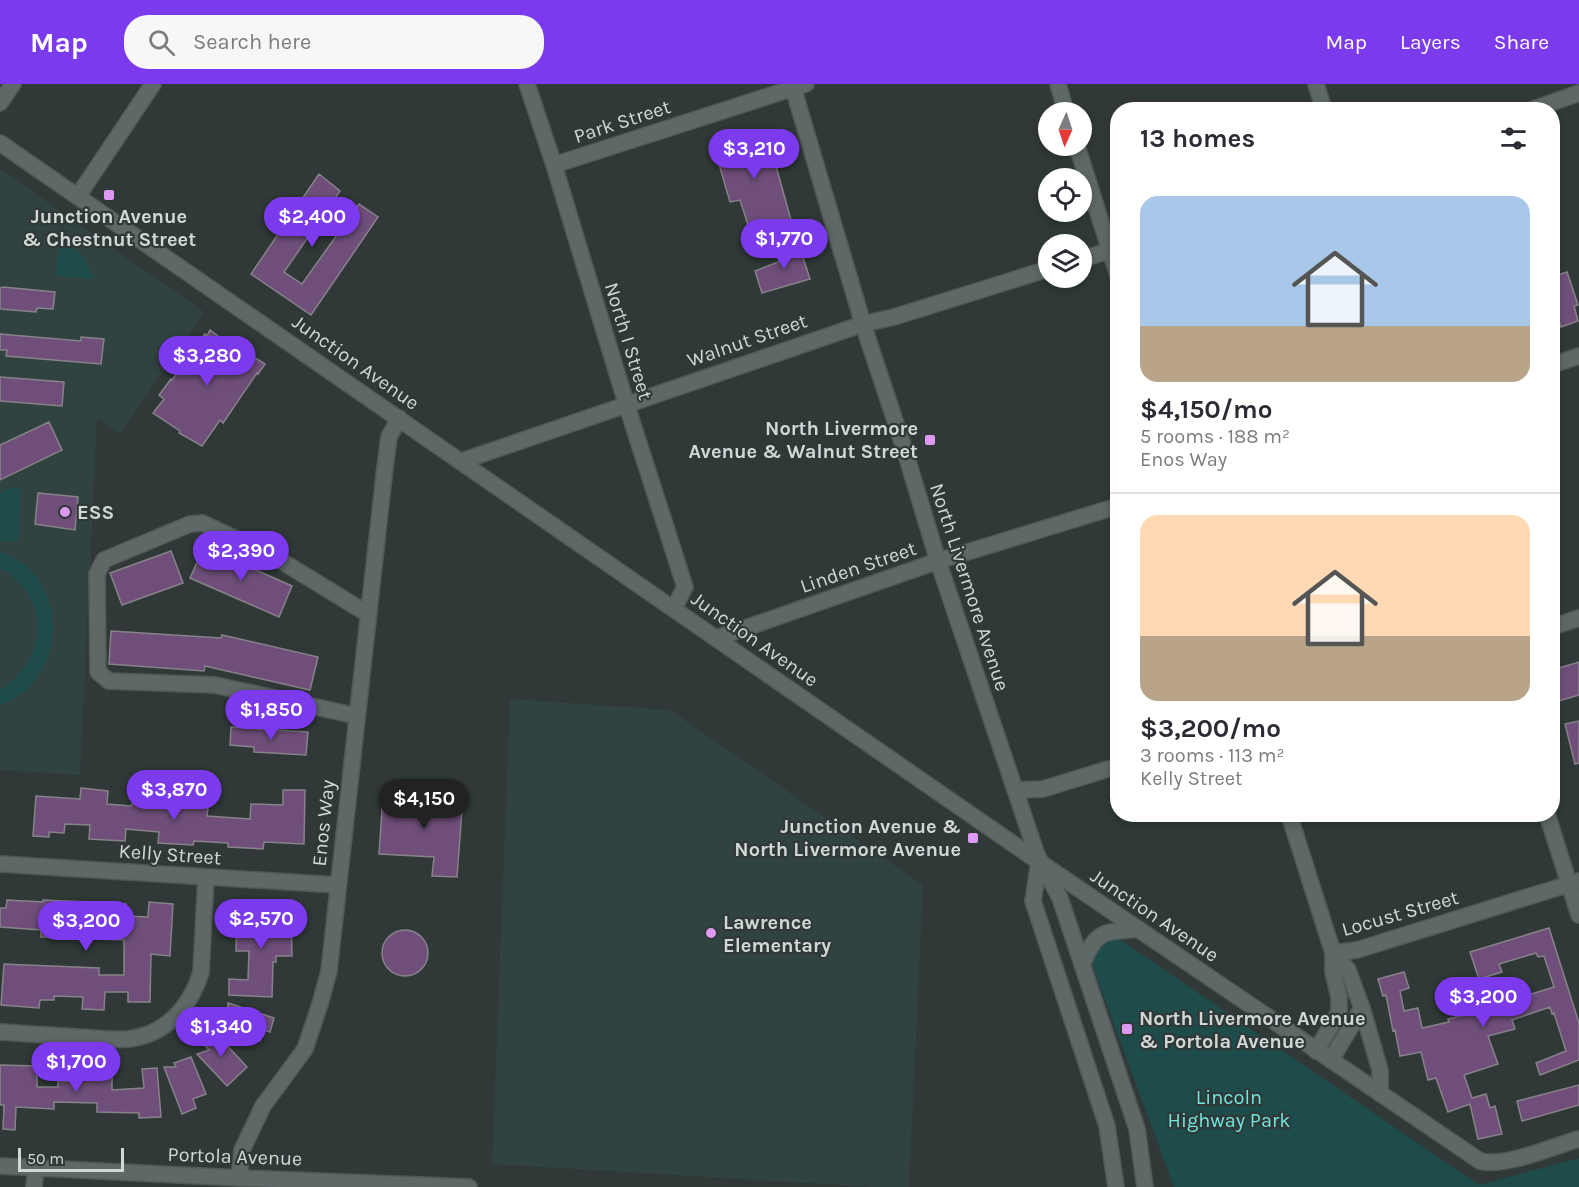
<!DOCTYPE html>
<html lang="en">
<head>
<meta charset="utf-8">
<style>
	body { margin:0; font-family:Karla,sans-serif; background:#f7f7f7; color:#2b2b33; height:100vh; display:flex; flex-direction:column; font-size:22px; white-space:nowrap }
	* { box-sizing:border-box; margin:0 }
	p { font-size:20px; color:#7c7c81 }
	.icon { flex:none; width:33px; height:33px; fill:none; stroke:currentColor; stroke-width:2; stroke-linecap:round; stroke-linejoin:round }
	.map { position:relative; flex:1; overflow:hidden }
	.sheet { position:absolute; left:1110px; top:18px; width:450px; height:720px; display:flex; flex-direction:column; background:#fff; border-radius:24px; box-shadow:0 3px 9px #0003 }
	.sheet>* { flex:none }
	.needle { width:39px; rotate:183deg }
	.controls { position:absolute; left:1038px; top:18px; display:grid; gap:12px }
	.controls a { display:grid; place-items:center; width:54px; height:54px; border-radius:50%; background:#fff; box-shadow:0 3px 9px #0003; font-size:30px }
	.scale { position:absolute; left:18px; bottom:15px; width:106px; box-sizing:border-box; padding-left:6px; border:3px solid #d2d7d7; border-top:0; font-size:16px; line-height:21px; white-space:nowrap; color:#d2d7d7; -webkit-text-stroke:4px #303938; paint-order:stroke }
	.price { position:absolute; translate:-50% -51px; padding:0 14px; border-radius:21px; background:#7c3aed; color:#fff; font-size:20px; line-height:39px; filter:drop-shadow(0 2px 3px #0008) }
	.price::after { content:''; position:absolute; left:50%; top:36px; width:18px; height:14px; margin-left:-9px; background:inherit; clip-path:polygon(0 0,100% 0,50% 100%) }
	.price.active { background:#222; color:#fff }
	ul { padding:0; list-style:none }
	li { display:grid; align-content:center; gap:12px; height:318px; padding:0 30px }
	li+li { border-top:2px solid #e1e1e2 }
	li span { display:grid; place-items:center; height:186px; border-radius:18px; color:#555 }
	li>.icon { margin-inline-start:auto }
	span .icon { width:108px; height:108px; fill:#fffc; stroke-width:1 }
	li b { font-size:26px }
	h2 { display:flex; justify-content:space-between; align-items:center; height:72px; padding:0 30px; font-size:26px }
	header { display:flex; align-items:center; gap:36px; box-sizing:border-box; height:84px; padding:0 30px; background:#7c3aed; color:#fff }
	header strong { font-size:28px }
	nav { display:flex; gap:33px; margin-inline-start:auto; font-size:21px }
	.search { width:420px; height:54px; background:#f7f7f7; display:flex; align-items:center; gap:15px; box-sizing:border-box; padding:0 21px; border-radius:24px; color:#7c7c81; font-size:22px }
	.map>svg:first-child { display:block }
</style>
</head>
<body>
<header>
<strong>Map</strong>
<div class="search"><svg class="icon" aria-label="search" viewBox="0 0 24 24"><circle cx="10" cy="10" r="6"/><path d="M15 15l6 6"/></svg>Search here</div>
<nav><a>Map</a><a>Layers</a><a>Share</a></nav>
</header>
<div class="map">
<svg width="1579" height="1103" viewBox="0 0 1579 1103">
	<rect width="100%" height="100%" fill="#303938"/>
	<path fill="#314341" d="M0,85L204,228L120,350L97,335L80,691L0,686Z
		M510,615L670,626L923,801L909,1103H875L492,1080Z"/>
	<path fill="#1e4c4a" d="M59,158C76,163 90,177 93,195L56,192Z
		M11,404L20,405L18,458L0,457V409Z
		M0,467C11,472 22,478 31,487C70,530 55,601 0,621V605C49,578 51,510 0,484Z
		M1103,844L1479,1101L1579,1074V1103H1174L1086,864Z"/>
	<path fill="#6f4f7a" stroke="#878289" stroke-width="1.5" d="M766,46L791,136L750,147L740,116L730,118L714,63Z
		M319,90L340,107L284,188L302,200L359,120L378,133L311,231L251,190Z
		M798,158L810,195L762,209L755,187L783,176L780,165Z
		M1567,188L1578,221L1574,222L1578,237L1561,243L1552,216V193Z
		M3,203L55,208L53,225L37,224L36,228L0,225V204Z
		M210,246L226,258L227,256L265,280L258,290L257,289L223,339L220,336L202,362L179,349L180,347L153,329L164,315L159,311L171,295L172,296L205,250L207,252Z
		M0,250L81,257V253L104,255L101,280L6,272L7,266H0Z
		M0,293L64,298L62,322L0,317Z
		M49,338L62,366L0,396V361Z
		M38,409L78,413L75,446L35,440Z
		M204,463L292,502L279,533L190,494Z
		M171,467L183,499L122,521L110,489Z
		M111,547L221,554L222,551L318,573L310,606L205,582L204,587L109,580Z
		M1579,578V611L1552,619V586Z
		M1579,637V679L1575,680L1565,640Z
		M231,643L308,648L306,671L254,668V663L230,661Z
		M81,704L108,707L107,720L131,722L132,719L208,724L207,732L250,735L251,720L283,721V706H305L304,760L264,758L263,765L228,763V759L194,757L193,761L158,759L159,748L126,745L125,757L89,755L90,741L65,740L64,749L49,748V753L33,752L36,712L80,715Z
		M438,710L463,712L457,793L432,792L434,773L379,770L383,711L437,718Z
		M7,816L43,818V816L90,818L89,832L111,833V820H126V832L148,833L149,818L173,820L170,872L151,870L150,918H128V908H105L104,926L82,925L83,913L54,912V916H40L39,924L1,921L4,880L99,884V891H124V856L41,853V846L0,843V824H6Z
		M237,827L291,830L292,872H276V878H273L272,913L229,911V895L248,896L249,867H236Z
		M1549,844L1579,939V976L1540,991L1536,979L1566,967L1554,929L1552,930L1550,923L1512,936L1515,945L1488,952L1498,980L1464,991L1472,1014L1486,1010L1490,1024L1495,1022L1502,1050L1478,1055L1470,1020L1448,1028L1436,994L1428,996L1421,968L1400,972L1395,946L1393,947L1386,911L1383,912L1378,895L1404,888L1409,904L1400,907L1404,927L1418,924L1422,944L1449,938L1448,935L1481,927L1482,930L1524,918L1522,913L1554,903L1544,872L1538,873L1536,869L1499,880L1502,888L1479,895L1470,868Z
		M382 869a23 23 0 1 1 46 0a23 23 0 1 1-46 0Z
		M228,919L274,934L270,948L264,946L260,957L214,942L219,926L228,929Z
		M210,943L247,983L227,1002L197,970L209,966L199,955Z
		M191,973L206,1010L193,1015L196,1024L182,1030L164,983H176L174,979Z
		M0,981L37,982V1003H58V997H70L71,985L112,988V1006L144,1004L142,985L157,984L161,1033L139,1034V1029L97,1028V1019L54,1018V1025L16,1023L15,1046L3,1045L4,1021H0Z
		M1579,1001V1021L1522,1037L1517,1017Z"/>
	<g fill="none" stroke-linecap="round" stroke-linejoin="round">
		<defs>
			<path id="street" d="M527,0L554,81L626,319L685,503L674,524
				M1058,0L1066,28
				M0,19L13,0
				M1531,26L1579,9
				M1077,62L1118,192
				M554,81L806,0
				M1082,175L1118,164
				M1552,281L1579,272
				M462,377L863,240L894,233L1048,185
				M1552,543L1579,534
				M717,554L938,477L1118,422
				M357,632L215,601L109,597L98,588L97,490L104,476L190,440L202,439L278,475L368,530
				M1015,706L1043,705L1118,682
				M1289,730L1333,869L1348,886L1362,924L1380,986V1010
				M0,780L337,801
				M1333,869L1357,866L1579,797
				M0,948C26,950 52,951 78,953C95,954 112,956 128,955C166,951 191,922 201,888L206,793
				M1316,967L1339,928V913L1333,888V869
				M1331,976L1362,924
				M239,1094L242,1066L263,1022L305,965L320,920L329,887L385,383L389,353L399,334
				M34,1103L36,1084"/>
			<path id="secondary" d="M792,0L863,240L904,364L938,477L1037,771L1060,814L1137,1045L1145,1103
				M1316,0L1324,26
				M0,59L1032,773L1480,1077C1504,1084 1554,1062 1579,1055
				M78,112L153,0
				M1547,730L1579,831
				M1039,777L1033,817L1107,1042L1116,1103
				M1082,881C1097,845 1102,849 1139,845
				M0,1082L239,1094L469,1103"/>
		</defs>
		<use href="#street" stroke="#505757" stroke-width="18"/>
		<use href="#secondary" stroke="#505757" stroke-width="18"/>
		<use href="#street" stroke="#5e6867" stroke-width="15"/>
		<use href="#secondary" stroke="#5e6867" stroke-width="15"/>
	</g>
	<g fill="#dd99f3" stroke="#303938" stroke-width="2">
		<rect x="103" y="105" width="12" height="12" rx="3"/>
		<rect x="924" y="350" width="12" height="12" rx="3"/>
		<circle cx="65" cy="428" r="6"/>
		<rect x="967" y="748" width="12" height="12" rx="3"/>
		<circle cx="711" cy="849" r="6"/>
		<rect x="1121" y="939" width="12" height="12" rx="3"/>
	</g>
	<g text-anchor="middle" stroke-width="4.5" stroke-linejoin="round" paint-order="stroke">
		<g font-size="20" fill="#d2d7d7" stroke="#303938">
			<text transform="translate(622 37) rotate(-18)" y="7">Park Street</text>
			<text transform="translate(747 256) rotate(-19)" y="7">Walnut Street</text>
			<text transform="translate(629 257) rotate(73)" y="7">North I Street</text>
			<text transform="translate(356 278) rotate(35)" y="7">Junction Avenue</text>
			<text transform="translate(858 483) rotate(-19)" y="7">Linden Street</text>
			<text transform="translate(970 503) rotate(72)" y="7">North Livermore Avenue</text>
			<text transform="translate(755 555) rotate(35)" y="7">Junction Avenue</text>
			<text transform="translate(323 739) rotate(-84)" y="7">Enos Way</text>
			<text transform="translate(170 770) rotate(4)" y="7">Kelly Street</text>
			<text transform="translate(1400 829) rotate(-16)" y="7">Locust Street</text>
			<text transform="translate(1155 831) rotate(34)" y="7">Junction Avenue</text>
			<text transform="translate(235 1072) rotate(2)" y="7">Portola Avenue</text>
		</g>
		<g font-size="20" font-weight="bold" fill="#d2d7d7" stroke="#303938" text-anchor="start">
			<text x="109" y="139" text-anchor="middle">Junction Avenue<tspan x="109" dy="23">&amp; Chestnut Street</tspan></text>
			<text x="918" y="351" text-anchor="end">North Livermore<tspan x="918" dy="23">Avenue &amp; Walnut Street</tspan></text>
			<text x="77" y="435">ESS</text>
			<text x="961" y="749" text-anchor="end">Junction Avenue &amp;<tspan x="961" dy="23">North Livermore Avenue</tspan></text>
			<text x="723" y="845">Lawrence<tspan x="723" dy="23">Elementary</tspan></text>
			<text x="1139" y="941">North Livermore Avenue<tspan x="1139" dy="23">&amp; Portola Avenue</tspan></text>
		</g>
		<g font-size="20" fill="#70e6df" stroke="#303938">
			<text x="1229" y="1020">Lincoln<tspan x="1229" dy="23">Highway Park</tspan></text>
		</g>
	</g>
</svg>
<div class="controls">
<a><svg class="needle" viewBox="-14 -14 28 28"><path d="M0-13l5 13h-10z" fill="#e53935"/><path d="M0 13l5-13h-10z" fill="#7c7c81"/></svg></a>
<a><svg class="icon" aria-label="locate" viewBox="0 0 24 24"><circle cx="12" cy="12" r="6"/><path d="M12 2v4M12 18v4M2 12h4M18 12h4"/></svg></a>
<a><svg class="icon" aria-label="layers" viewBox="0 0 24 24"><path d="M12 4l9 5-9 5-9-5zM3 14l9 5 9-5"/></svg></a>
</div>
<div class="scale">50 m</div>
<b class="price" style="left:754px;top:96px">$3,210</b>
<b class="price" style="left:312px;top:164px">$2,400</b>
<b class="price" style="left:784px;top:186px">$1,770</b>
<b class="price" style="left:207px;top:303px">$3,280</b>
<b class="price" style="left:241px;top:498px">$2,390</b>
<b class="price" style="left:271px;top:657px">$1,850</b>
<b class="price" style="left:174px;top:737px">$3,870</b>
<b class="price active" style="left:424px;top:746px">$4,150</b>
<b class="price" style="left:261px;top:866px">$2,570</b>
<b class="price" style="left:86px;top:868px">$3,200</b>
<b class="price" style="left:1483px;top:944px">$3,200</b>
<b class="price" style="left:221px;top:974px">$1,340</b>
<b class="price" style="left:76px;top:1009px">$1,700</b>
<section class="sheet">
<h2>13 homes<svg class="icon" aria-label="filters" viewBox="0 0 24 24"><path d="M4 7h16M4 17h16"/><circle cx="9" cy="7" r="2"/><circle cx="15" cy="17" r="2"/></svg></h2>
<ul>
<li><span style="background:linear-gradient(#a9c7e8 70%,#b9a48a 0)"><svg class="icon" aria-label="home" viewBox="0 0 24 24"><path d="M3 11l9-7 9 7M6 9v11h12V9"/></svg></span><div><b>$4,150/mo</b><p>5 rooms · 188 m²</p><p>Enos Way</p></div></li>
<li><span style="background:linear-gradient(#ffd9b3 65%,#b9a48a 0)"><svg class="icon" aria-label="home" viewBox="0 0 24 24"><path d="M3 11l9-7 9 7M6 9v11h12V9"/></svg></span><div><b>$3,200/mo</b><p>3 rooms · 113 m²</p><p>Kelly Street</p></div></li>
</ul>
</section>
</div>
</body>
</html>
